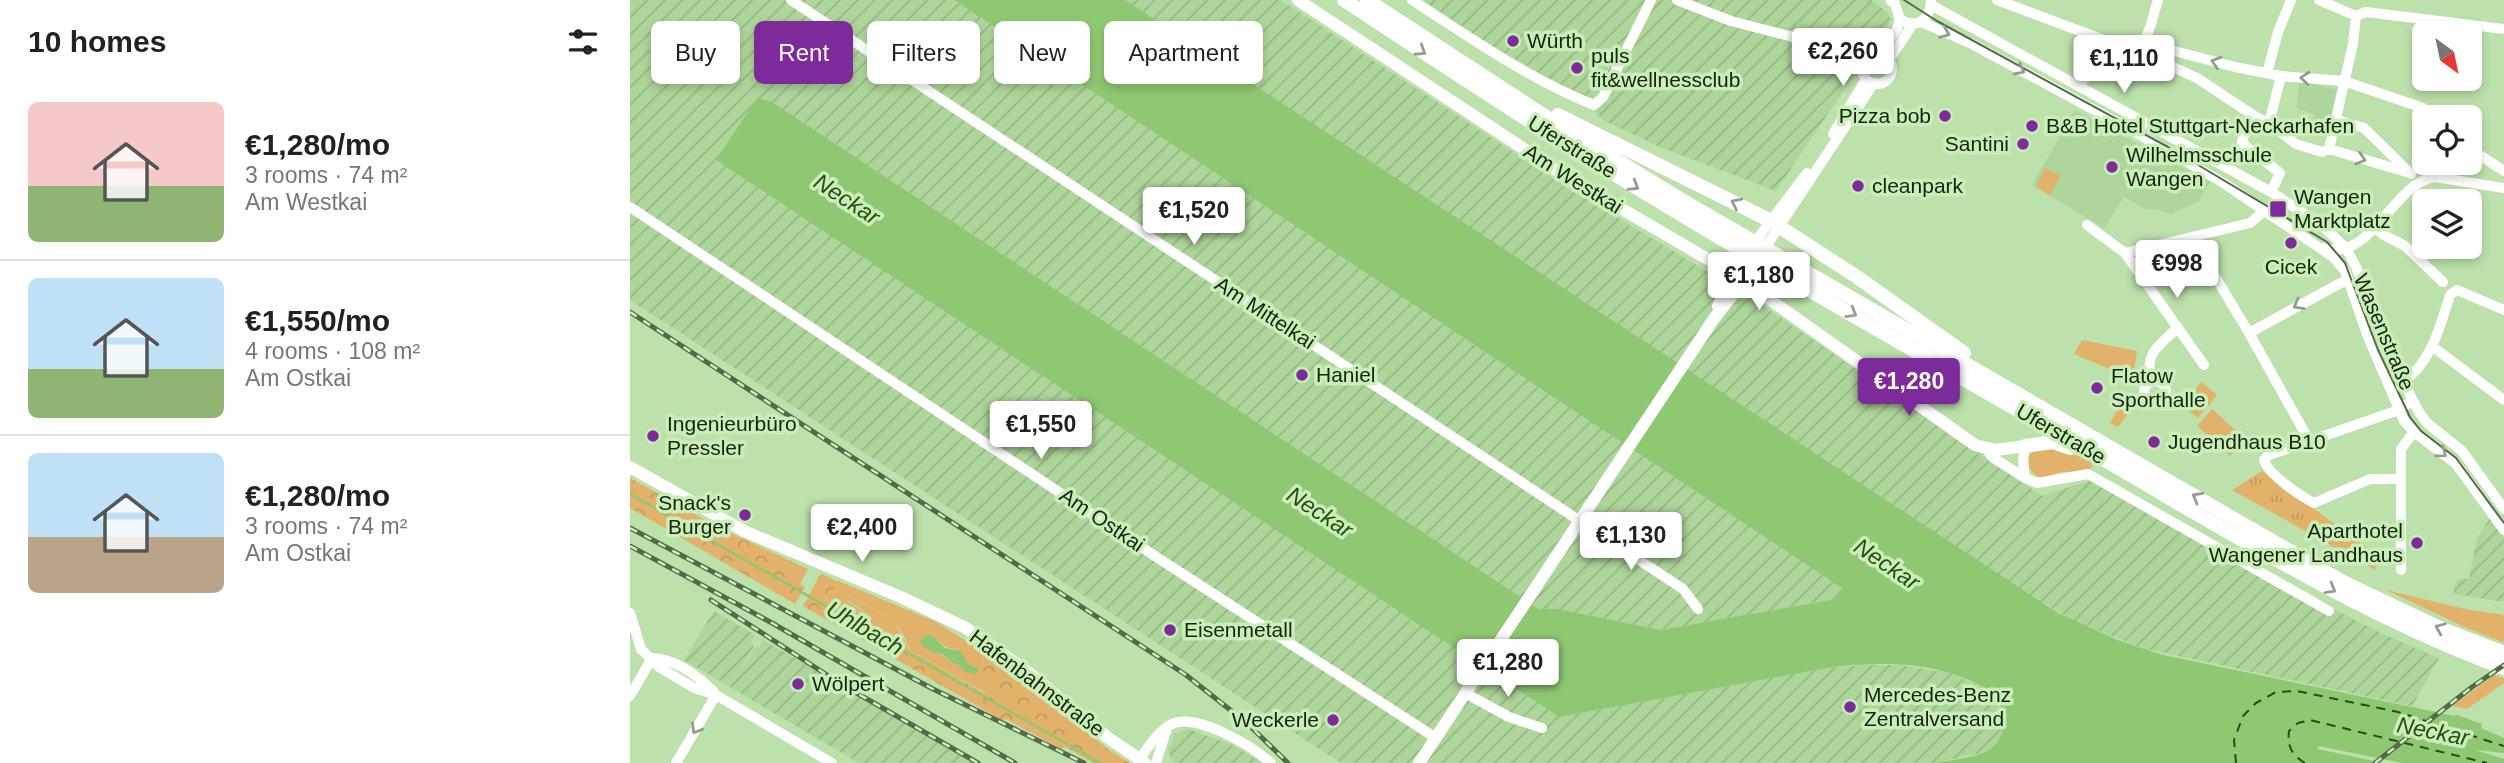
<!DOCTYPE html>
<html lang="en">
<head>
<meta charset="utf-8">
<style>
	body { margin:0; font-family:Arial,sans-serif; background:#f2f2f2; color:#222; height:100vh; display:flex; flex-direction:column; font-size:26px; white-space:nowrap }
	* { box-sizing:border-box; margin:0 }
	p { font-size:23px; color:#767676 }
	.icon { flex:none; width:38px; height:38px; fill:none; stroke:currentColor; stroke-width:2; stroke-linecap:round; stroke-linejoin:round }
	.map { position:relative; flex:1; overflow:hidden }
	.drawer { display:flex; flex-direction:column; background:#fff; width:630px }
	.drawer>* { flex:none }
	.banner { position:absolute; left:21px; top:21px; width:665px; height:63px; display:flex; gap:14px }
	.needle { width:46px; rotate:147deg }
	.controls { position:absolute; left:1782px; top:21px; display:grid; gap:14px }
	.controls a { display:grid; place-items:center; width:70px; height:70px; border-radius:10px; background:#fff; box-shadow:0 4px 10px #0003; font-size:35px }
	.price { position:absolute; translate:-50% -60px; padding:0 16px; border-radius:7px; background:#fff; color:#222; font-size:23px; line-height:46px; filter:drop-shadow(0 2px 4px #0008) }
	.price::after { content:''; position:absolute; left:50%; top:42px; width:21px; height:16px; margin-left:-10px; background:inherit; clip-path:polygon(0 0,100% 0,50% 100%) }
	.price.current { background:#7d2b9a; color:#fff }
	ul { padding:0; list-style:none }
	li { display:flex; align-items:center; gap:21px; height:175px; padding:0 28px }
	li+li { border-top:2px solid #e0e0e0 }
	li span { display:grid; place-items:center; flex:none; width:196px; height:140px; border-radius:10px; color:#555 }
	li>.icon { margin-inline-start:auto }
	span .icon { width:84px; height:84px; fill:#fffc; stroke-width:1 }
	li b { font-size:30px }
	h2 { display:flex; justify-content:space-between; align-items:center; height:84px; padding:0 28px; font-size:30px }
	.tag { padding:0 24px; border-radius:10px; background:#fff; box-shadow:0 4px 10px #0003; font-size:24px; line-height:63px }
	.tag.current { background:#7d2b9a; color:#fff }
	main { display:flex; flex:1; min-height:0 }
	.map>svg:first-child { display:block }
</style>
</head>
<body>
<main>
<section class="drawer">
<h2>10 homes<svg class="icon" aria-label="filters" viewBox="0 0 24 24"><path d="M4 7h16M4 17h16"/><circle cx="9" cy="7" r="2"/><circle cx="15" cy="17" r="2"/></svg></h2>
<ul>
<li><span style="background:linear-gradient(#f6c9c9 60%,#8fb573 0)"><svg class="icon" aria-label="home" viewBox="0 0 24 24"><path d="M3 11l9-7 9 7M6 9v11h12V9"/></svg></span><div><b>€1,280/mo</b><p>3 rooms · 74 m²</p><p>Am Westkai</p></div></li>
<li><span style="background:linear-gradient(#bfe0f5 65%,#8fb573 0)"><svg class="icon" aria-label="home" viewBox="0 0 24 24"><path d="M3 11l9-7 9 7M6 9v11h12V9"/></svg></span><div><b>€1,550/mo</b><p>4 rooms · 108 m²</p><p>Am Ostkai</p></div></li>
<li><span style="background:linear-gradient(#bfe0f5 60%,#b9a48a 0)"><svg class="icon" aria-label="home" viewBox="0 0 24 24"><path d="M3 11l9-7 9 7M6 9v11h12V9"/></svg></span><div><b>€1,280/mo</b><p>3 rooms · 74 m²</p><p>Am Ostkai</p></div></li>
</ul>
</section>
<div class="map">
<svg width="1874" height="763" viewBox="0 0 1874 763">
	<defs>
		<pattern id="industrial-furrows" width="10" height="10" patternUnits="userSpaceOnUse" patternTransform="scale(1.75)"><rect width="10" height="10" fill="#aed59a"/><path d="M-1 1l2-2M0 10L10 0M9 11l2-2" fill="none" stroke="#95b784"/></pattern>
		<pattern id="forest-crowns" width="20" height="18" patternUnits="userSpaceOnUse" patternTransform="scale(1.75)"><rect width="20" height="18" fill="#e2b26b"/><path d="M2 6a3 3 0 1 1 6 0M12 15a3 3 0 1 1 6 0" fill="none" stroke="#c1995c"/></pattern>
		<pattern id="park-tufts" width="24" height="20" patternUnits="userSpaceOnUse" patternTransform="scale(1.75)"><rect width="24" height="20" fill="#e2b26b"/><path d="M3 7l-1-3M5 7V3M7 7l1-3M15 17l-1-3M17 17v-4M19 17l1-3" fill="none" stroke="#c1995c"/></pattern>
	</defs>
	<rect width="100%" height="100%" fill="#bce1ab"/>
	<path fill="#aed59a" d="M1669,81L1707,89L1700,124L1697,131L1681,123L1685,115L1667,108Z
		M1445,110L1580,182L1569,201L1542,214L1524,209H1515L1494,197L1474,228L1402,185Z"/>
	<path fill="url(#industrial-furrows)" d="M0,0H324L1213,588L1210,595L1201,600L1030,630L928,609H909L142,102L929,717L1197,668L1235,665H1269L1320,673L1356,689L1366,698L1373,714L1374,727L1370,739L1364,746L1352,753L1302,763H711L0,300Z
		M495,0H651L935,186L1123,299L1412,496L1470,477L1684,599L1751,633L1809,658L1782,706L1516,649L1449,624L1384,586Z
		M789,0H1241L1258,13L1261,20L1146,191L1032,148L973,120L953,98L860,46Z
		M1860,518L1874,538V602L1823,594L1827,579H1839L1847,538Z
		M84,611L125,635L121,643L124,646L103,683L126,646L129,648L133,640L348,763H229L54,660Z
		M558,729L603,745L632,763H543L538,750L545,733Z"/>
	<path fill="#e2b26b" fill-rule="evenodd" d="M1415,168L1431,175L1420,196L1406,186Z
		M1452,340L1507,351L1503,379L1444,354Z
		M1493,400L1507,402L1488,427L1480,423Z
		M1582,409L1615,439L1600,456L1567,426Z
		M1410,446C1433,446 1444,452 1464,464L1459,471L1432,472L1411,478C1400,472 1398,468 1399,455Z
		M206,580L304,621L353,651C351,660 354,683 356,693L280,650L274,636L263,620L214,593L212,595L220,603L268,635L267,640L261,639L193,599L208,583ZM296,635C309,635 310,649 326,649L338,664L347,668L334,671L329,665L306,652Z
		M1756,590L1835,609L1874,615V643L1832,626Z
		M1864,675L1874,678V683L1837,709L1822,706Z"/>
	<path fill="url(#forest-crowns)" d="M0,478L88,527L178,569L170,584L175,587L165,604L0,508Z
		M191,573L209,583L194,600L261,639L266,640L267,635L211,595L214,593L263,620L280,650L354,693H356C354,682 351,660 353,651L478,749L500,763H464L435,747L431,749L376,719L372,720L173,606Z"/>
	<path fill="url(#park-tufts)" d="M1571,382L1587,395L1568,418L1552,406Z
		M1632,471L1750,557L1745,570L1602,490Z"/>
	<path fill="#8fc872" d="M324,0H495L1428,613L1485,639L1533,655L1825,716V714L1852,724L1851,728L1874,738V753L1845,750L1874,759V763H1772L1688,746V749L1753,763H1302C1319,760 1343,759 1359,750C1367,745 1371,737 1373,728C1380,696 1344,680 1319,673C1280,661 1237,663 1197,668L929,717L86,160L127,98L142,102L909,609H928L1030,630L1201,600L1209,596L1212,588Z
		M296,635L303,636L315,648L330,651L338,664L347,668L348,671L344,674L334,671L329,665L322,662L312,654L301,652L292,645L290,640Z"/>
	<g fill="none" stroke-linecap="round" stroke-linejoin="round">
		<path stroke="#8fc872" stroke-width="2.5" d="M0,494L470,763"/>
		<path stroke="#284c11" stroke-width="2" stroke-dasharray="9 7" stroke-linecap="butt" d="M1606,763L1604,740L1613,716L1626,703L1646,692L1667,691L1768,712L1874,746
			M1675,763C1662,755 1657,747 1659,731L1668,723L1680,720L1857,763"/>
		<path stroke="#fff" stroke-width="10" d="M161,0L1053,589L1068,609
			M782,0C841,38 899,79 964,105L973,97L1021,0
			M1047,0L1101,21L1159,36L1212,54L1237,58
			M1260,0L1265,4L1270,19C1287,30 1300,20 1301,1
			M1367,0L1498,49C1519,49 1522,17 1528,0
			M1689,0L1726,16L1736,12L1874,29
			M1301,5L1641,192L1689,223L1716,248L1727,269L1756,349L1789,412L1797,423L1832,451L1874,509
			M1291,22L1342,44L1494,126L1592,182L1703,257L1715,271L1738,337L1774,421L1784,432L1826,464L1874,530
			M1537,49L1605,67L1651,76L1714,81L1793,108L1802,117
			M1250,54L1267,29L1270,19
			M1232 69a15 15 0 1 1 30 0a15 15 0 1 1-30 0Z
			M1259,60L1283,24
			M1532,62L1567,78L1626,117L1639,123L1666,144L1692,152L1699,149L1780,173
			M1637,73L1648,32L1661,0
			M1455,79L1481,42
			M1626,117L1613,137L1612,143L1650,173L1641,192
			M1707,120L1734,128L1781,174
			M1639,123L1651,76
			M1203,134L1236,79
			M1839,148L1874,171
			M1699,149L1723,44L1726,16
			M0,207L528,558L806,738
			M1457,225L1495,253L1620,223L1634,211
			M1746,228L1752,234L1775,246L1813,282
			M1562,238L1619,333L1680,442
			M1693,248C1742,263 1762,183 1805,177L1874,188
			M1495,253L1574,365
			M1105,275L1133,231L1177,173
			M1113,281L1244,83
			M1619,333L1718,279
			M1803,347L1874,400
			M1514 392a11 11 0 1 1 22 0a11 11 0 1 1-22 0Z
			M1522,382C1513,352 1529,347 1548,327
			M1773,382C1802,362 1810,326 1820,295L1827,290L1874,310
			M1357,449L1362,457L1395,478L1407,483L1458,474L1699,611
			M1395,478L1393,461L1395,446
			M1771,479H1740L1684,503C1670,496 1639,475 1634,460L1639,455L1763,412L1783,401
			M1771,570V449L1784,432
			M0,613L11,649L29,667L64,688L86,695L202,763
			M22,658C45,659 68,676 84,692
			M835,693L879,717L912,728
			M0,696L22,658
			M509,760C519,746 527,732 542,724C567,712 623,747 641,763
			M46,763L86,695
			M526,763L537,728"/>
		<path stroke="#fff" stroke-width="12" d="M668,0L932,174L1105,275L1345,445L1366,450L1395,446
			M1088,306L1105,275
			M0,467L114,531L273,598L336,628L394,669L477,737L515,763
			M789,763L1083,320L1113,281"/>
		<path stroke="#fff" stroke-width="14" d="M714,0C781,44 849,89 917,132C1088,240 1264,339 1440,440C1582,521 1720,611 1874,668
			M737,0L910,113L1050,199L1715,583L1812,629L1874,653
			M928,115L1141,221
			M1150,227L1227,277L1334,353
			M1395,446L1423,442L1441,448"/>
		<path stroke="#536949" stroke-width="2" d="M1274,0L1307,21L1538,147L1697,242L1715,263L1748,350L1780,417L1791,431L1826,458L1874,523"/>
		<defs>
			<path id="rail" d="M0,312L556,675L618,724L658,763
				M0,528L303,689L454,763
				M0,546L142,623L385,763
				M81,600L211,684L348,763
				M1745,763L1842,687L1874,665"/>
		</defs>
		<use href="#rail" stroke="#536949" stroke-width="5"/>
		<use href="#rail" stroke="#c9eeb7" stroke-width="2.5" stroke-dasharray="8" stroke-linecap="butt"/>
	</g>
	<defs><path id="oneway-chevron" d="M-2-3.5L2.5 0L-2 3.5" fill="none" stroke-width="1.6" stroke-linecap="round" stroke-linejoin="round" transform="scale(1.75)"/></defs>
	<g stroke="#979c93">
		<use href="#oneway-chevron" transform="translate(1315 33) rotate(22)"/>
		<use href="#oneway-chevron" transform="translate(791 51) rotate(33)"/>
		<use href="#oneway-chevron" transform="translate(1586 62) rotate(-163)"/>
		<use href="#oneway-chevron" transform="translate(1390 70) rotate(28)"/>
		<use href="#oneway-chevron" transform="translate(1675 78) rotate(-175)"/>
		<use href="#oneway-chevron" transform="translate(1731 159) rotate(17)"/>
		<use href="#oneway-chevron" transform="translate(1004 186) rotate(31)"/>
		<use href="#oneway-chevron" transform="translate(1106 203) rotate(-154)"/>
		<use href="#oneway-chevron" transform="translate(1668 305) rotate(151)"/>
		<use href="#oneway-chevron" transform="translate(1222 313) rotate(30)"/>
		<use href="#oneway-chevron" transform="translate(1812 453) rotate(37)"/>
		<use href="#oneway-chevron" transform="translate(1567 497) rotate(-150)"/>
		<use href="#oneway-chevron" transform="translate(1701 589) rotate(30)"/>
		<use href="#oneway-chevron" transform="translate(1810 628) rotate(-157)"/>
		<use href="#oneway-chevron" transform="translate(66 729) rotate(121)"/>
	</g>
	<g fill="#7d2b9a" stroke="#c9eeb7" stroke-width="2.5">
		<circle cx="883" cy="41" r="7"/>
		<circle cx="947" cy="68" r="7"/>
		<circle cx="1315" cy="116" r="7"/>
		<circle cx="1402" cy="126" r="7"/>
		<circle cx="1393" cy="144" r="7"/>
		<circle cx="1482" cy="167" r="7"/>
		<circle cx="1228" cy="186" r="7"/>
		<rect x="1639" y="200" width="18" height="18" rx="3.5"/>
		<circle cx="1661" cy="243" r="7"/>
		<circle cx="672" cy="375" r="7"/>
		<circle cx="1467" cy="388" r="7"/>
		<circle cx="23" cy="436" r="7"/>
		<circle cx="1524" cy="442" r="7"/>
		<circle cx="115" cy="515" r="7"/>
		<circle cx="1787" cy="543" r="7"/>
		<circle cx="540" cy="630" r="7"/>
		<circle cx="168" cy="684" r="7"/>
		<circle cx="1220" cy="707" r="7"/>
		<circle cx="703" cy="720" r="7"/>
	</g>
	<g text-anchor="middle" stroke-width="7" stroke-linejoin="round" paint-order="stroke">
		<g font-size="21" fill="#172410" stroke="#c9eeb7" text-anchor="start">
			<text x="897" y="48">Würth</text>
			<text x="961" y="63">puls<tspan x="961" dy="24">fit&amp;wellnessclub</tspan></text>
			<text x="1301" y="123" text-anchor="end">Pizza bob</text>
			<text x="1416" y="133">B&amp;B Hotel Stuttgart-Neckarhafen</text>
			<text x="1379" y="151" text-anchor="end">Santini</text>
			<text x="1496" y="162">Wilhelmsschule<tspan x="1496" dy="24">Wangen</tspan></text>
			<text x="1242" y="193">cleanpark</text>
			<text x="1664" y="204">Wangen<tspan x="1664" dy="24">Marktplatz</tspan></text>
			<text x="1661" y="274" text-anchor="middle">Cicek</text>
			<text x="686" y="382">Haniel</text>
			<text x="1481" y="383">Flatow<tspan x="1481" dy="24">Sporthalle</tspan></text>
			<text x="37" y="431">Ingenieurbüro<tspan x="37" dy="24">Pressler</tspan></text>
			<text x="1538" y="449">Jugendhaus B10</text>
			<text x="101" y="510" text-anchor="end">Snack's<tspan x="101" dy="24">Burger</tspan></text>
			<text x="1773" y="538" text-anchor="end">Aparthotel<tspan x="1773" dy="24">Wangener Landhaus</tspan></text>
			<text x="554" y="637">Eisenmetall</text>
			<text x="182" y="691">Wölpert</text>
			<text x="1234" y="702">Mercedes-Benz<tspan x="1234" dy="24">Zentralversand</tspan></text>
			<text x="689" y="727" text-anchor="end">Weckerle</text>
		</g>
		<g font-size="21" fill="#172410" stroke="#c9eeb7">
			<text transform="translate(942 147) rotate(32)" y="7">Uferstraße</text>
			<text transform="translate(943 179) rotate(32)" y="7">Am Westkai</text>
			<text transform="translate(635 313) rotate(33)" y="7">Am Mittelkai</text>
			<text transform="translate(1754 332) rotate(67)" y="7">Wasenstraße</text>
			<text transform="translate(1431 434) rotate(30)" y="7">Uferstraße</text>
			<text transform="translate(472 520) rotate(34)" y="7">Am Ostkai</text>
			<text transform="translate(407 683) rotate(37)" y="7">Hafenbahnstraße</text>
		</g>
		<g font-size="23" font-style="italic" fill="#284c11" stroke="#c9eeb7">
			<text transform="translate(217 199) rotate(33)" y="8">Neckar</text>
			<text transform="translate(690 512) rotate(33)" y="8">Neckar</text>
			<text transform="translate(1257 564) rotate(34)" y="8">Neckar</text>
			<text transform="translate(235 628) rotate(30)" y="8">Uhlbach</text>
			<text transform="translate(1803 731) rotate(11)" y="8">Neckar</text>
		</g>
	</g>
</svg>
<div class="controls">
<a><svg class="needle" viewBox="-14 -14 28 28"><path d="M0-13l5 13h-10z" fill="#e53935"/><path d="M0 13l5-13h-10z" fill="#767676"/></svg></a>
<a><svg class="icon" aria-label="locate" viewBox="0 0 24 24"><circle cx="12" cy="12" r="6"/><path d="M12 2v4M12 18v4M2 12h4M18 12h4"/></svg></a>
<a><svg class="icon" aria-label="layers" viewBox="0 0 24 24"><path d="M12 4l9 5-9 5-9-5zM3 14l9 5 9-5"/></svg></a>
</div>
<b class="price" style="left:1213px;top:88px">€2,260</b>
<b class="price" style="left:1494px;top:95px">€1,110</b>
<b class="price" style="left:564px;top:247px">€1,520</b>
<b class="price" style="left:1547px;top:300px">€998</b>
<b class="price" style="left:1129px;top:312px">€1,180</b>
<b class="price current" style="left:1279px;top:418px">€1,280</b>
<b class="price" style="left:411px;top:461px">€1,550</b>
<b class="price" style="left:232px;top:564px">€2,400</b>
<b class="price" style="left:1001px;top:572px">€1,130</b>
<b class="price" style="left:878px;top:699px">€1,280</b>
<div class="banner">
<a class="tag">Buy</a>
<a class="tag current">Rent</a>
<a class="tag">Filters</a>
<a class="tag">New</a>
<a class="tag">Apartment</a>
</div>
</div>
</main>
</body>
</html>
